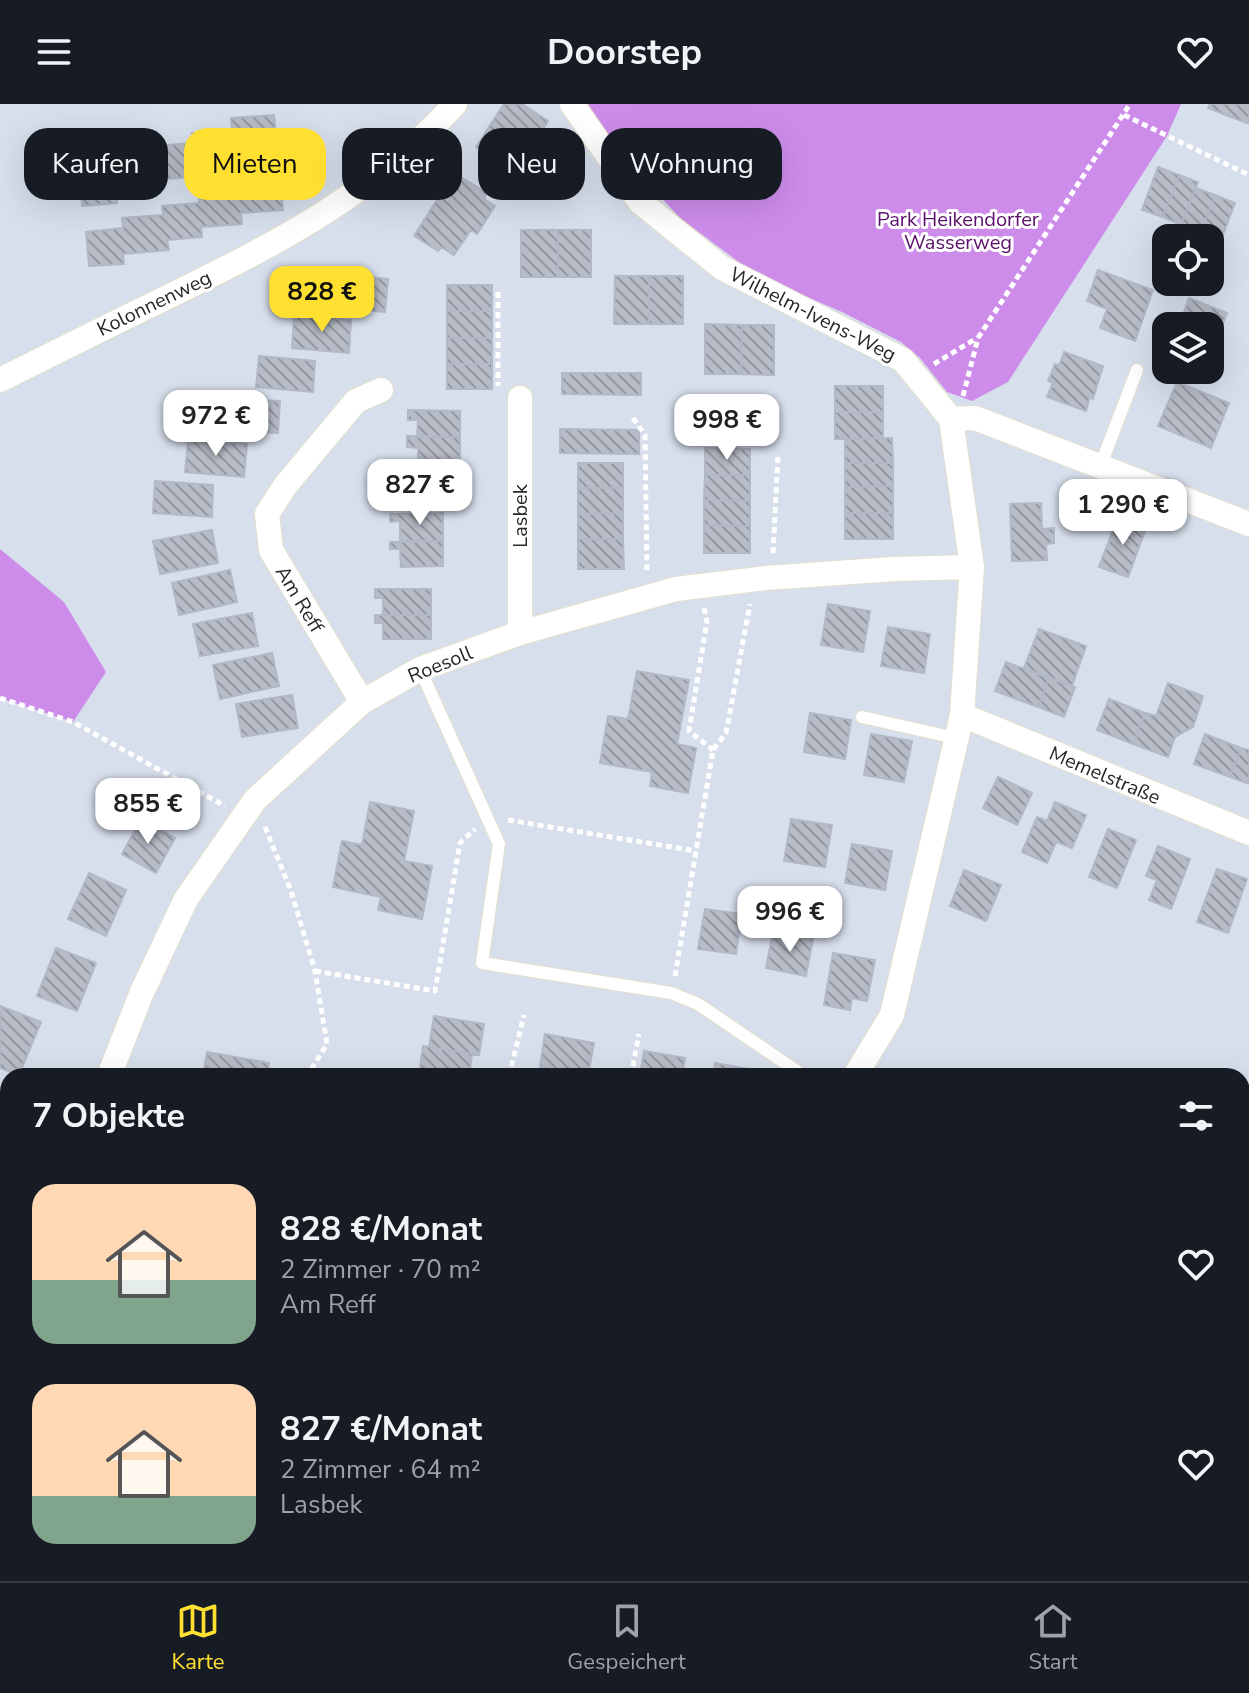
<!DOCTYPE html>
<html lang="de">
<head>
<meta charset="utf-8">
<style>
	body { margin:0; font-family:"Nunito Sans",sans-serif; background:#242831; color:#f1f3f6; height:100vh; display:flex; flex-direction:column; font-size:30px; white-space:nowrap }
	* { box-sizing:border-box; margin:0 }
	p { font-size:26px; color:#9ea1a6 }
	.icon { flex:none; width:44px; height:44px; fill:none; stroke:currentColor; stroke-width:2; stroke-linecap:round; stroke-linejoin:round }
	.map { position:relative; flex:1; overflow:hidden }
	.sheet { position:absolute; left:0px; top:964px; width:1250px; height:514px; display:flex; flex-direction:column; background:#171b24; border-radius:24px 24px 0 0; box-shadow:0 8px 32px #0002 }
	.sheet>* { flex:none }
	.top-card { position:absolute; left:24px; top:24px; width:800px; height:72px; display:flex; gap:16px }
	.tools { position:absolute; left:1152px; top:120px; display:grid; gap:16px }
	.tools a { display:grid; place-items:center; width:72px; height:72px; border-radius:16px; background:#171b24; box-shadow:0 8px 32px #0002; font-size:40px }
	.price { position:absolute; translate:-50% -68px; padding:0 18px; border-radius:16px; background:#fff; color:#222; font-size:26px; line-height:52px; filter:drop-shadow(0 2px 4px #0008) }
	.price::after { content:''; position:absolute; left:50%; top:48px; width:24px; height:18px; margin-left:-12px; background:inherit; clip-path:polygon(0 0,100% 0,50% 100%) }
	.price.current { background:#ffe031; color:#111 }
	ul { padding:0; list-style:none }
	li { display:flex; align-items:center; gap:24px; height:200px; padding:0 32px }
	li span { display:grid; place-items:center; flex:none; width:224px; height:160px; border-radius:24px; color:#555 }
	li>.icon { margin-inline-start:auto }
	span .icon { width:96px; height:96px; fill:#fffc; stroke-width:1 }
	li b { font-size:34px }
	h2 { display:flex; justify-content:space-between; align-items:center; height:96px; padding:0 32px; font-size:34px }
	.pill { padding:0 28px; border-radius:24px; background:#171b24; box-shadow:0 8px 32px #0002; font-size:28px; line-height:72px }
	.pill.current { background:#ffe031; color:#111 }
	header { display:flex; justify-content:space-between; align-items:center; height:104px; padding:0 32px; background:#171b24; font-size:36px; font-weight:700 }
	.menu { display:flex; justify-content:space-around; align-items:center; height:112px; border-top:2px solid #363941; background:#171b24; font-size:22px; color:#9ea1a6 }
	.menu a { display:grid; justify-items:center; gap:4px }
	.menu .current { color:#ffe031 }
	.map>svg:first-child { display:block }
</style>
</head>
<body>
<header><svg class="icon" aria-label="menu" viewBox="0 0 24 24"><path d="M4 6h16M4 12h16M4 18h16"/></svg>Doorstep<svg class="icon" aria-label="heart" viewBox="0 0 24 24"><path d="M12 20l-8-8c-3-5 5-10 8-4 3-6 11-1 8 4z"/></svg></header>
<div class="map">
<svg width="1249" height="1477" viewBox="0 0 1249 1477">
	<defs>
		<pattern id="building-back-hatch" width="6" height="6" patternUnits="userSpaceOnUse" patternTransform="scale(2)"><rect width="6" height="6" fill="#b7bcc7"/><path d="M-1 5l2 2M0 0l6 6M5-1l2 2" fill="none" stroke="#9599a2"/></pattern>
	</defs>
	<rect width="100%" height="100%" fill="#d7dfec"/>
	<path fill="#cd8cea" d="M588,0H1181L1167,32L1008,278L972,297L947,288L920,254L901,238L842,208L756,171L680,114L619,48Z
		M0,445L64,498L106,568L73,618L0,594Z"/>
	<path fill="url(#building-back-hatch)" stroke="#b1b8c7" stroke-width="2" d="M504,0H522L548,17L515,68L476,43Z
		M1210,0H1249V20L1208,4Z
		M274,11L277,45L235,49L236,59L195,62L196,73L161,75L162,86L117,90V99L82,102L80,67L117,64L116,54L156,51L155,42L192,39V29L232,26L231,14Z
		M1158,63L1179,71L1163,113L1142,106Z
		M454,69L487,89L484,95L495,102L477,130L471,126L454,151L441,143L438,147L414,132Z
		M280,71L283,106L241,109L242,120L201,123L202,133L167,136L169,146L123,150L124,160L89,162L86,128L123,124L122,114L163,111L162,102L199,99L198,90L238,86L237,75Z
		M1179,71L1198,78L1181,121L1163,113Z
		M1196,84L1215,91L1199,134L1179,126Z
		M1215,91L1235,99L1219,141L1210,138V134H1199Z
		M521,126H558V173H521Z
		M558,126H591V173H558Z
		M1098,166L1153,186L1135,237L1100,224L1107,205L1087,197Z
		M331,170L388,175L385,208L328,203Z
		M615,172H649V220H614Z
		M649,172H683V220H649Z
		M447,181H492V207H447Z
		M1189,194L1227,209L1210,253V222H1179Z
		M447,207H492V234H447Z
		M294,211L351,216L349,249L292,244Z
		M705,220L742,221L741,270H705Z
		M742,221H774V271L741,270Z
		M447,234H492V260H447Z
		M1064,248L1103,262L1093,295L1090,293L1086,307L1047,293L1053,279L1048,277L1055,260L1059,262Z
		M259,252L315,257L313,288L256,283Z
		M447,260H492V285H447Z
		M562,269H641V291L562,290Z
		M1177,278L1229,299L1211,344L1158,322Z
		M835,282H883V308H835Z
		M223,294L280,297L278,329L221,326Z
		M408,306L460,307V333H417L418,316H408Z
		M835,308H883V334L835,335Z
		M560,325L639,326V350L560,349Z
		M407,332L460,333V358H418V344L407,343Z
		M892,334L893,359H845V335Z
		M188,336L247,340L244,373L185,368Z
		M705,344L750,345V371H705Z
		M409,358H460L459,385H420V368H409Z
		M578,359H623V384H578Z
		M845,359H893V382L845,383Z
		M705,371H750V397L704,396Z
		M155,377L213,381L212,413L153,409Z
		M893,382V409H845V383Z
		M578,384H623V409L578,410Z
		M704,396L750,397V422L704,421Z
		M1041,399L1042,425L1054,424V439L1046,440L1047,456L1012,457L1010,400Z
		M443,409V437H400V417L390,418V410Z
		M623,409V435H578V410Z
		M845,409H893V435H845Z
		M1118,413L1146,424L1128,473L1099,463Z
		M704,421L750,422V449H704Z
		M212,426L218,459L160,470L153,437Z
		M578,435H623L624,465H578Z
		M443,437V462L401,463L400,445H390V438Z
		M230,466L237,498L179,511L172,479Z
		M375,485H431V511H383V494H375Z
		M828,500L870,507L863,548L821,541Z
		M252,509L258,542L200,552L193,520Z
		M375,511H431V535H383V519H375Z
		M888,523L930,530L924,569L881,562Z
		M1039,525L1086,542L1072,582L1024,564Z
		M272,549L279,582L220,595L213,561Z
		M1006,558L1049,574L1038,603L995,587Z
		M637,567L689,576L677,640L696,644L688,689L650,682L652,668L600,659L608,612L628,615Z
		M1049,574L1075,583L1064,613L1038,603Z
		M1168,579L1203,592L1193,623L1175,633L1168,653L1133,640L1145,609L1156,612Z
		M292,591L298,624L242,633L236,600Z
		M1109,595L1145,609L1133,640L1097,626Z
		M810,609L851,616L845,655L804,648Z
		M871,630L912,637L904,678L864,671Z
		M1205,630L1241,644L1230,673L1194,660Z
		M1241,644L1249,646V680L1230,673Z
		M998,673L1032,689L1017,721L983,704Z
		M370,698L414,707L404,757L432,762L422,815L378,806L381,793L333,783L342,737L362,741Z
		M1055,698L1086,711L1072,744L1056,738L1047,759L1022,748L1037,713L1047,717Z
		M141,715L175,734L156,769L122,750Z
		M791,715L832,721L825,763L784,757Z
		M1108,725L1136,736L1117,784L1089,773Z
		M852,740L892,747L885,786L845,779Z
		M1158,742L1190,755L1171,805L1149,796L1157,776L1146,772Z
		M1217,765L1247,775L1228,829L1197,818Z
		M964,766L1001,781L986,817L950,802Z
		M89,769L126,786L106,832L68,815Z
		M705,805L742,810L736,850L698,845Z
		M773,827L813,835L806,872L766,864Z
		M56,844L96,859L77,907L37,892Z
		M833,849L875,856L867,897L852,894L850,906L824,901Z
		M0,902L41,918L19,971L0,964Z
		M434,912L484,920L479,951L429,943Z
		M545,930L594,939L588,971L540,962Z
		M423,942L472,950L469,972L419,970Z
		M644,947L685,954L682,972H640Z
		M207,948L269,959L267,972H203Z
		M715,959L765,968L764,972H713Z
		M540,962L588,971V972H538Z
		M1242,1082L1249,1085V1122L1242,1119Z
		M0,1096L8,1099V1131L4,1141L0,1139Z
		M1242,1236L1249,1238V1271L1242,1268Z
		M2,1302H8V1341H1Z
		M100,1470H138L134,1477H96Z
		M138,1470H176L172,1477H134Z
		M432,1470H496L494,1477H430Z"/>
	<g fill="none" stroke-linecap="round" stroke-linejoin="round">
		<defs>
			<path id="lane" d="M1100,363L1137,266
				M420,565L499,740L482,859L671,889L698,900L804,972
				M862,613L955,634"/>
			<path id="street" d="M572,0L640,98L722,164L903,256L951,315L972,463L962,611L892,911L855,972
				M0,276C60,246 120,216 180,187C285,135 375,88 455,0
				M520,294V529
				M951,315L975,314L1249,420
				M362,598L271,446L267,410L285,382L356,297L381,286
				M962,611L1249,729
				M109,972L142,888L186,795L255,696L362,598L420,565L520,529L676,485L766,474L894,465L972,463
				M1242,1186L1249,1189
				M0,1266L8,1243
				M380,1477L382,1470
				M527,1477L530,1470"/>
		</defs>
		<use href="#lane" stroke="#e3dfcc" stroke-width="14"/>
		<use href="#street" stroke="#e3dfcc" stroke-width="26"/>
		<path stroke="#fff" stroke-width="5" stroke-dasharray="6 4" stroke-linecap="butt" d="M1124,11L1249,71
			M498,188V282
			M934,260L977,234
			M963,292L978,234L1130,0
			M633,314L645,331L647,467
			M773,449L778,351
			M704,504L707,517L689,627L713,646
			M0,594L73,618L225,702
			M508,716L696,747
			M265,723L291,787L315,867L327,940L307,972
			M315,867L435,887L460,739L475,725
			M675,872L713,646L726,629L750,500
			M509,972L524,911
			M631,972L639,930
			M211,1477L213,1470
			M332,1477L334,1470"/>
		<use href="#lane" stroke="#fff" stroke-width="12"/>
		<use href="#street" stroke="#fff" stroke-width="24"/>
	</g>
	<g text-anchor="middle" stroke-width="6" stroke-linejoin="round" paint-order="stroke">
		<g font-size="20" fill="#5b116b" stroke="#fff">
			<text x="958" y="122">Park Heikendorfer<tspan x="958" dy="23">Wasserweg</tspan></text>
		</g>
		<g font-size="20" fill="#272727" stroke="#fff">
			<text transform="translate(154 199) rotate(-26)" y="7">Kolonnenweg</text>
			<text transform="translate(813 210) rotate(27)" y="7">Wilhelm-Ivens-Weg</text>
			<text transform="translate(520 412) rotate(-90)" y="7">Lasbek</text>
			<text transform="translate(300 495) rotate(59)" y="7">Am Reff</text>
			<text transform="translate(440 560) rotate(-22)" y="7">Roesoll</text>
			<text transform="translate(1105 671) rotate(23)" y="7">Memelstraße</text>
		</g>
	</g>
</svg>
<div class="tools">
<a><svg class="icon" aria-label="locate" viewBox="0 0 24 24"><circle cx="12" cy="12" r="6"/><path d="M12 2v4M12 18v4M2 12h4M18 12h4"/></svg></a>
<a><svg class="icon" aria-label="layers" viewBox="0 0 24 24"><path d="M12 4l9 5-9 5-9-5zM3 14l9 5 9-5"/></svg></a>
</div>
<b class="price current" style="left:322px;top:230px">828 €</b>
<b class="price" style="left:216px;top:354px">972 €</b>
<b class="price" style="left:727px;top:358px">998 €</b>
<b class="price" style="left:420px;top:423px">827 €</b>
<b class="price" style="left:1123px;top:443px">1 290 €</b>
<b class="price" style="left:148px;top:742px">855 €</b>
<b class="price" style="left:790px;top:850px">996 €</b>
<div class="top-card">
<a class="pill">Kaufen</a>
<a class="pill current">Mieten</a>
<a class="pill">Filter</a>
<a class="pill">Neu</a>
<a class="pill">Wohnung</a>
</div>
<section class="sheet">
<h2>7 Objekte<svg class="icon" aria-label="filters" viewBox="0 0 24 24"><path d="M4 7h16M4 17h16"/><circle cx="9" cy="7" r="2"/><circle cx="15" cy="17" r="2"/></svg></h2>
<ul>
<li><span style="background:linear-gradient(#ffd9b3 60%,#7fa58c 0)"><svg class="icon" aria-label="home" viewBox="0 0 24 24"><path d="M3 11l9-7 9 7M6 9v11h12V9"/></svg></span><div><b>828 €/Monat</b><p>2 Zimmer · 70 m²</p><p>Am Reff</p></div><svg class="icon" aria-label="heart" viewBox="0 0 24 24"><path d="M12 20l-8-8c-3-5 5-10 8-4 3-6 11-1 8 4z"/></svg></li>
<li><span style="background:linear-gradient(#ffd9b3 70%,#7fa58c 0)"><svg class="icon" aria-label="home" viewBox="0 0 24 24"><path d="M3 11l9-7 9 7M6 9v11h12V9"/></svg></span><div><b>827 €/Monat</b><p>2 Zimmer · 64 m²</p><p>Lasbek</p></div><svg class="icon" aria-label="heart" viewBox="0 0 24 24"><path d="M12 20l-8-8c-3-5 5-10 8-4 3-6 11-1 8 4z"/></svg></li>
</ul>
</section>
</div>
<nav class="menu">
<a class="current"><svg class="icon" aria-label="map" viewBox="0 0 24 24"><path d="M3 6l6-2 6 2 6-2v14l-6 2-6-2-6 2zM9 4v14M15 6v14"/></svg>Karte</a>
<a><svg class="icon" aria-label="saved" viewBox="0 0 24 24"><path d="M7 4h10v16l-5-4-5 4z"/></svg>Gespeichert</a>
<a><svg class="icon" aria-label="home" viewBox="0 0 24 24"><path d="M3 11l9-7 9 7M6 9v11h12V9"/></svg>Start</a>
</nav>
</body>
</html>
